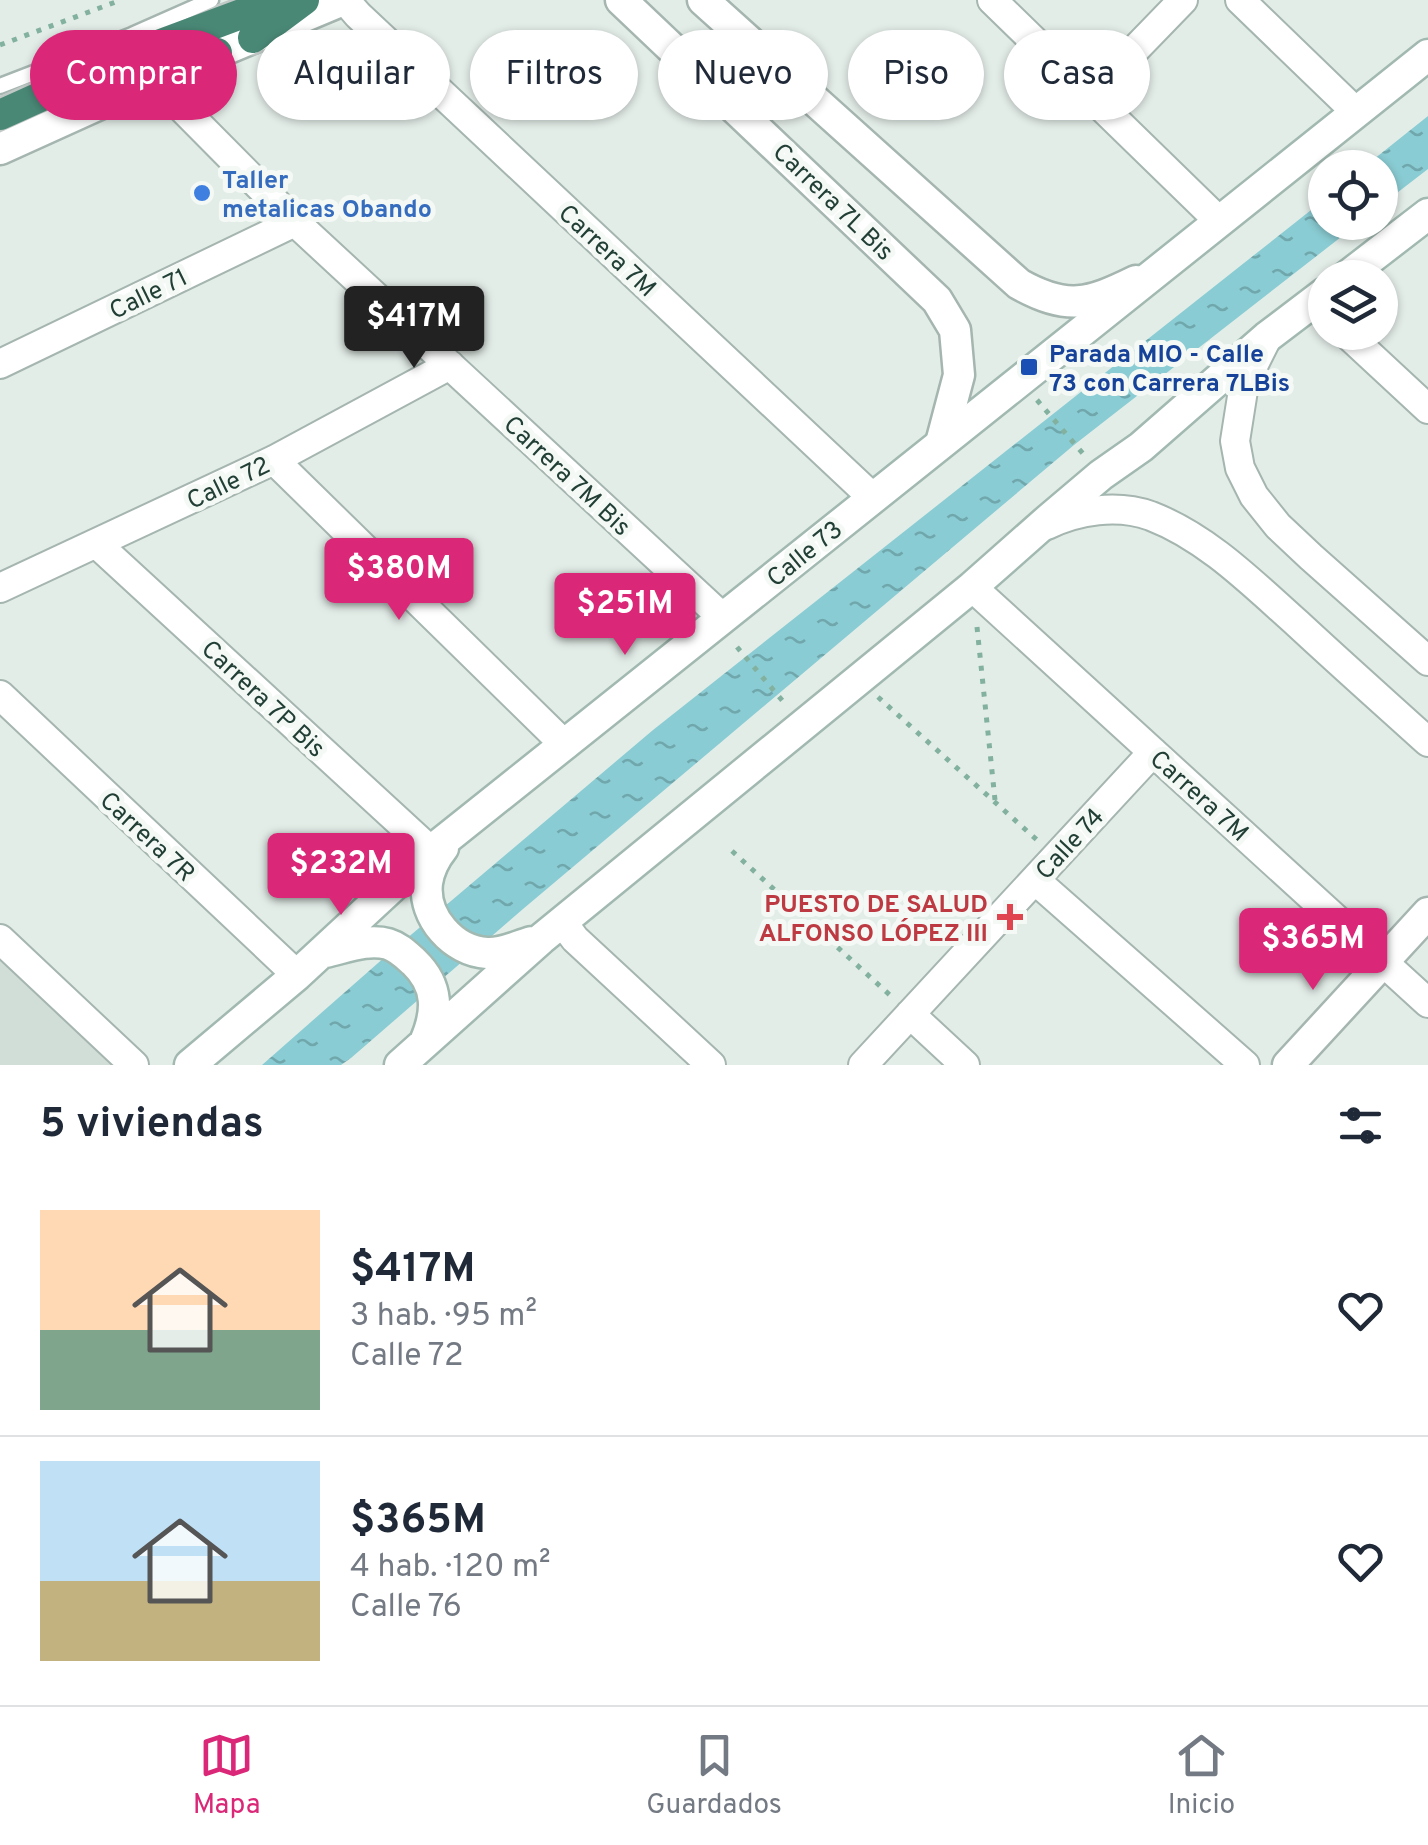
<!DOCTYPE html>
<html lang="es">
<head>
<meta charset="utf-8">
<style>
	body { margin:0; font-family:Overpass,sans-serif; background:#f6f6f7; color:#1f2937; height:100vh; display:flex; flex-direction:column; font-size:38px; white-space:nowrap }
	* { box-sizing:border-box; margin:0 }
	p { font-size:32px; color:#747a83 }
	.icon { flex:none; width:55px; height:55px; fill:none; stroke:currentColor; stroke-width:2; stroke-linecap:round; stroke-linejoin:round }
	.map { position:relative; height:1065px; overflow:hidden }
	.details { display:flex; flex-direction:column; background:#fff; flex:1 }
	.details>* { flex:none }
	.hud { position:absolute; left:30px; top:30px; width:1370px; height:90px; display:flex; gap:20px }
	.tools { position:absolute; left:1308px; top:150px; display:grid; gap:20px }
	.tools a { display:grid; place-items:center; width:90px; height:90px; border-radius:50%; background:#fff; box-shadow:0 2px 8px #0004; font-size:50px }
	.price { position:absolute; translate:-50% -85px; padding:0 22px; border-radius:10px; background:#db2777; color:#fff; font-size:32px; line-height:65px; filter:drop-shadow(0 2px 5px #0008) }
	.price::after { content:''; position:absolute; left:50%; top:60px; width:30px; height:22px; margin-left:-15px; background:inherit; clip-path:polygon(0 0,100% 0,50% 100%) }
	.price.selected { background:#222; color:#fff }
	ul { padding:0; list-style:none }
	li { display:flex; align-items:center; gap:30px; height:250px; padding:0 40px }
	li+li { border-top:2px solid #e0e1e3 }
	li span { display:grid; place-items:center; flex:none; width:280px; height:200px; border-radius:0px; color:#555 }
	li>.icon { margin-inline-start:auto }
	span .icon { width:120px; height:120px; fill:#fffc; stroke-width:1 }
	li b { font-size:42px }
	h2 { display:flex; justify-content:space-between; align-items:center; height:120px; padding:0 40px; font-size:42px }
	.tag { padding:0 35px; border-radius:45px; background:#fff; box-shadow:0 2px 8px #0004; font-size:35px; line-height:90px }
	.tag.selected { background:#db2777; color:#fff }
	.menu { display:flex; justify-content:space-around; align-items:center; height:140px; border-top:2px solid #e0e1e3; background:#fff; font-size:28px; color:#747a83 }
	.menu a { display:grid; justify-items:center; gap:5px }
	.menu .selected { color:#db2777 }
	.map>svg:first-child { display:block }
</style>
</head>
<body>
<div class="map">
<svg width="1428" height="1065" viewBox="0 0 1428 1065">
	<defs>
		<pattern id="water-ripples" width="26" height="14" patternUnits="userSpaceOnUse" patternTransform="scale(2.5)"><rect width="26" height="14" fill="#8accd3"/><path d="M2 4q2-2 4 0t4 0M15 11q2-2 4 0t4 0" fill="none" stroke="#70a7ac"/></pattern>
	</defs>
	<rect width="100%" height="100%" fill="#e3ede8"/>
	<path fill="#d1ddd7" d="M0,955L115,1065H0Z"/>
	<path fill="url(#water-ripples)" d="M1428,116V169L1380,206V168L1364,167Z
		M1325,199V222L1359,223L1074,445L523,909L351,1058L341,1065H262L386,956L653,730Z"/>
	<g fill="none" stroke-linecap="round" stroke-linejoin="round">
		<defs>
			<path id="service" d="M0,86L132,35L211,0"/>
			<path id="minor" d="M345,0L358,15L873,498
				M992,0L1219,221
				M1240,0L1356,112
				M159,77L174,100L295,222L723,618
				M1090,96L1183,0
				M1345,332L1428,409
				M1267,338L1244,384L1235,441L1240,468L1254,496L1278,526L1311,557L1428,661
				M0,364L295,222
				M274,460L565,745
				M1047,525C1078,510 1117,504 1151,516C1208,538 1253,584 1298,624C1341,664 1385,703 1428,742
				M98,545L431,851
				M972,587L1428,1003
				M0,588L274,460L450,365
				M0,695L297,975
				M1035,880L1245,1065
				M563,923L575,939L711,1065
				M0,939L134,1065
				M910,1014L965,1065
				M863,1065L1153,752"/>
			<path id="tertiary" d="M621,0L937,300L955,330L959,375L941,443
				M703,0L1019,284C1067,311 1089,304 1136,281
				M0,149L159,77L343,0
				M1288,1065L1428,913"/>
			<path id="secondary" d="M1345,278L1428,214
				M443,848C435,858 429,869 427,883C423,917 453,951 487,953C503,954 517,946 532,942
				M325,952C344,948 368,938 388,944C398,947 406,955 414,962C439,986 438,1012 425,1042
				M190,1065L297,975L431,851L1428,55
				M400,1065L541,939L972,587L1049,519L1101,475L1141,447L1267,337L1325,293"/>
			<path id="trunk" d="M253,38L304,0
				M160,52L217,53
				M0,115L142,51L279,0"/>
		</defs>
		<use href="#service" stroke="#a5b5af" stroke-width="19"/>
		<use href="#minor" stroke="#a5b5af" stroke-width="32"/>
		<use href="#tertiary" stroke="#a5b5af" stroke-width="35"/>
		<use href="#secondary" stroke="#a1b9b0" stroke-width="35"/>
		<use href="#trunk" stroke="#c1c9c7" stroke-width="35"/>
		<path stroke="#83b1a0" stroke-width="5" stroke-dasharray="5 8" stroke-linecap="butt" d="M0,45L121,0
			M1037,400L1085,456
			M977,627L995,800
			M737,647L786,705
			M878,697L1037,840
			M732,851L892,997"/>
		<use href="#service" stroke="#fff" stroke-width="14"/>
		<use href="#minor" stroke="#fff" stroke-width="28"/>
		<use href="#tertiary" stroke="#fff" stroke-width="30"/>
		<use href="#secondary" stroke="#fff" stroke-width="30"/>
		<use href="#trunk" stroke="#4a8876" stroke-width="30"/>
	</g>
	<circle fill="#3f7fe0" stroke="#f4f9f6" stroke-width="4" cx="202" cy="193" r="10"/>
	<rect fill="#1a4fb4" stroke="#f4f9f6" stroke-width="4" x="1019" y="357" width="20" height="20" rx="5"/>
	<path fill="#e0444e" stroke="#f4f9f6" stroke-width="4" d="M1005 902h10v10h10v10h-10v10h-10v-10h-10v-10h10z"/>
	<g text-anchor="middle" stroke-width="10" stroke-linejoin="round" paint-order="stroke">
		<g font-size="25" font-weight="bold" fill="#366cbe" stroke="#f4f9f6" text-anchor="start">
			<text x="222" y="188">Taller<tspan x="222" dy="29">metalicas Obando</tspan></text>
		</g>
		<g font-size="25" fill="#223f36" stroke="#f4f9f6">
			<text transform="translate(834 201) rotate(44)" y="9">Carrera 7L Bis</text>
			<text transform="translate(608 250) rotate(43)" y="9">Carrera 7M</text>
			<text transform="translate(148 293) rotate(-26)" y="9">Calle 71</text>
			<text transform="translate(568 475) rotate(43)" y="9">Carrera 7M Bis</text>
			<text transform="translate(228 482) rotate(-26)" y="9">Calle 72</text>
			<text transform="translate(804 553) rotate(-39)" y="9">Calle 73</text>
			<text transform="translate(264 698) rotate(43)" y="9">Carrera 7P Bis</text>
			<text transform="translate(1200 795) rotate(42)" y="9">Carrera 7M</text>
			<text transform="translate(148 836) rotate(43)" y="9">Carrera 7R</text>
			<text transform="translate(1069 843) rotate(-47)" y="9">Calle 74</text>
		</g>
		<g font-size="25" font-weight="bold" fill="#164399" stroke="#f4f9f6" text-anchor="start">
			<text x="1049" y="362">Parada MIO - Calle<tspan x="1049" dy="29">73 con Carrera 7LBis</tspan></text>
		</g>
		<g font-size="25" font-weight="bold" fill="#be3a42" stroke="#f4f9f6" text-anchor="end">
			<text x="988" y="912">PUESTO DE SALUD<tspan x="988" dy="29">ALFONSO LÓPEZ III</tspan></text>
		</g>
	</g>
</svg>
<div class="tools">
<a><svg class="icon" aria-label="locate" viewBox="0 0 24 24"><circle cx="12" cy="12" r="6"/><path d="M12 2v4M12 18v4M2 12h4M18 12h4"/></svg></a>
<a><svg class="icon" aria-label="layers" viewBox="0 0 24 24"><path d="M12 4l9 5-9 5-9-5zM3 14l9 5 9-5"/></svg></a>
</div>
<b class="price selected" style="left:414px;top:371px">$417M</b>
<b class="price" style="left:399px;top:623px">$380M</b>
<b class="price" style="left:625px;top:658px">$251M</b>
<b class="price" style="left:341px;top:918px">$232M</b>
<b class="price" style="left:1313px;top:993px">$365M</b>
<div class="hud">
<a class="tag selected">Comprar</a>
<a class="tag">Alquilar</a>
<a class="tag">Filtros</a>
<a class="tag">Nuevo</a>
<a class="tag">Piso</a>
<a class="tag">Casa</a>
</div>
</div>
<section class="details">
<h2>5 viviendas<svg class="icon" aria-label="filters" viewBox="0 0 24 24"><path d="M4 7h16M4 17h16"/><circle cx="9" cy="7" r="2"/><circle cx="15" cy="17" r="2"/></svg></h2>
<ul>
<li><span style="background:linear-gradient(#ffd9b3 60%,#7fa58c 0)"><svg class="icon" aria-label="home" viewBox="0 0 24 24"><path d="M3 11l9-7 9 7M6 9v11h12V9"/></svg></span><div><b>$417M</b><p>3 hab. · 95 m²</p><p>Calle 72</p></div><svg class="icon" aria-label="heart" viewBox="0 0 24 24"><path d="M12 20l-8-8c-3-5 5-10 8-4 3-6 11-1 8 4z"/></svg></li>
<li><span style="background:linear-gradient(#bfe0f5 60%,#c2b280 0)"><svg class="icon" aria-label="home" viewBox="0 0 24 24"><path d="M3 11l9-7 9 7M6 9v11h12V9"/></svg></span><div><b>$365M</b><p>4 hab. · 120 m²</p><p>Calle 76</p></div><svg class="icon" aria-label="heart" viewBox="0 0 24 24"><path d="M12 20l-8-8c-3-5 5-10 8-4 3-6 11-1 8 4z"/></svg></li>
</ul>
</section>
<nav class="menu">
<a class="selected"><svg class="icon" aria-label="map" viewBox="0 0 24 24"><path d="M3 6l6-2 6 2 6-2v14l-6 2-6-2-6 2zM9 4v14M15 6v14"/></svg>Mapa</a>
<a><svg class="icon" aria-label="saved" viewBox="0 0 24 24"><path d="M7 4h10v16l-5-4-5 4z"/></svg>Guardados</a>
<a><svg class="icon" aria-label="home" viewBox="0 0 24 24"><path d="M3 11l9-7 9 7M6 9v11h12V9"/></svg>Inicio</a>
</nav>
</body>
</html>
